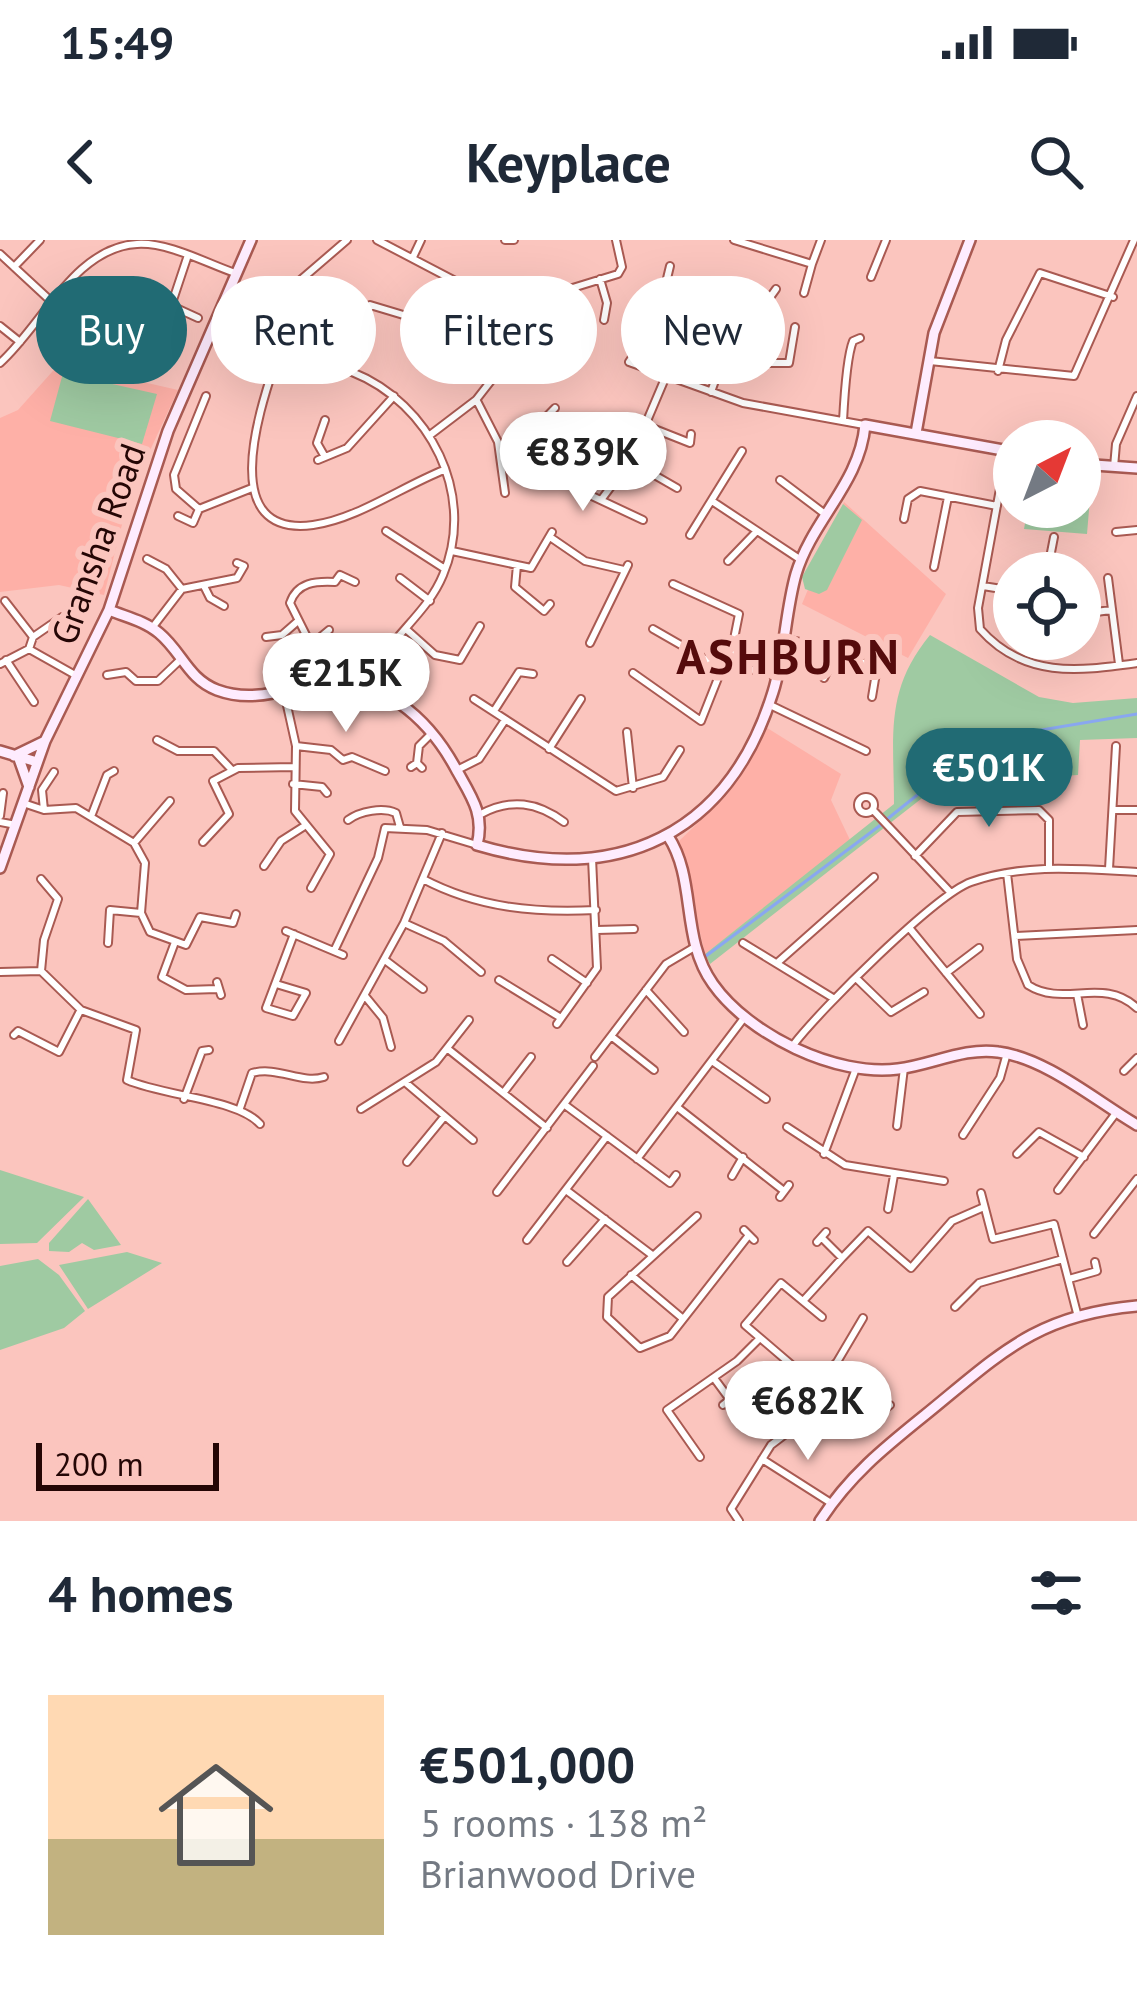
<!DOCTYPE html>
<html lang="en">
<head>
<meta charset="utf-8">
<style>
	body { margin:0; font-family:"PT Sans",sans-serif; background:#f6f6f7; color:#1f2937; height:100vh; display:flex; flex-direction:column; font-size:45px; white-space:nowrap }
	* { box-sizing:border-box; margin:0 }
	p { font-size:39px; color:#747a83 }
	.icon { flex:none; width:66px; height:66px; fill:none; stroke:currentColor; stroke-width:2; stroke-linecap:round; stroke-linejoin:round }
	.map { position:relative; height:1281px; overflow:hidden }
	.sheet { display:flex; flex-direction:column; background:#fff; flex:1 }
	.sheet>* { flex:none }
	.top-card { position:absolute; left:36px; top:36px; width:1065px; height:108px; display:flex; gap:24px }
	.needle { width:78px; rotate:42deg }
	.fabs { position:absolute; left:993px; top:180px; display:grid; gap:24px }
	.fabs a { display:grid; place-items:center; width:108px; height:108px; border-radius:50%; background:#fff; box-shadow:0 12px 48px #0002; font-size:60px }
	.scale { position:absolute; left:36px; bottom:30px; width:183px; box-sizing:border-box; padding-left:12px; border:6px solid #240605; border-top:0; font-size:33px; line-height:42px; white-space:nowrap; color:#240605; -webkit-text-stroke:9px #fbc5be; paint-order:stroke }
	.price { position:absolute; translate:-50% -102px; padding:0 27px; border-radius:42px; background:#fff; color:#222; font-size:39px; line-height:78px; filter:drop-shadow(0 3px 6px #0008) }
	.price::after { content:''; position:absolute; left:50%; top:72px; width:36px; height:27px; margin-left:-18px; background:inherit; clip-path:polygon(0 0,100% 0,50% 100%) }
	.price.selected { background:#216b74; color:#fff }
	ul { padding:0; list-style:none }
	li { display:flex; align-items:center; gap:36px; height:300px; padding:0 48px }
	li span { display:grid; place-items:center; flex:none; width:336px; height:240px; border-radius:0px; color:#555 }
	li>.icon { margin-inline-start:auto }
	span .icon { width:144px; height:144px; fill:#fffc; stroke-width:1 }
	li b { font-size:51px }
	h2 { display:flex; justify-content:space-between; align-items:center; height:144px; padding:0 48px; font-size:51px }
	.chip { padding:0 42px; border-radius:54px; background:#fff; box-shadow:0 12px 48px #0002; font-size:42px; line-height:108px }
	.chip.selected { background:#216b74; color:#fff }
	.status { display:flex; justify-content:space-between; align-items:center; height:84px; padding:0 60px; background:#fff; direction:ltr }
	.status svg { height:33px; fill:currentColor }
	header { display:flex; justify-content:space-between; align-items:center; height:156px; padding:0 48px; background:#fff; font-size:54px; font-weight:800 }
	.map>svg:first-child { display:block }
</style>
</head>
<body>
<div class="status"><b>15:49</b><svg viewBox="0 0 49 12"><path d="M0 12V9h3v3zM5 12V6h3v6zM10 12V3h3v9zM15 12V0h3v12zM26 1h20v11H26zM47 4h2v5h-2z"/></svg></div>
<header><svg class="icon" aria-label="back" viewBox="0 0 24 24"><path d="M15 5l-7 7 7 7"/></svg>Keyplace<svg class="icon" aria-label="search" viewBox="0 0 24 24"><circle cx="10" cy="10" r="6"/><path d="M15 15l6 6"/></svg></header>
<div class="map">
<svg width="1137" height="1281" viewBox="0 0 1137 1281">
	<rect width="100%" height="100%" fill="#fbc5be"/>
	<path fill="#feb0a7" d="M60,123L178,150L147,217L139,218L104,355L59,345L0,352V178L18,170Z
		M844,262L946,354L908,418L802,364Z
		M764,486L841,534L831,560L850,600L705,714L679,601L727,555Z"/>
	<path fill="#9fcaa2" d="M63,133L157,154L142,204L50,181Z
		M1080,256L1090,258L1087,294L1024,289L1028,267H1080Z
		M843,264L862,280L827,350L819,354L805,349L802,337Z
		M930,395L1039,457L1073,463L1137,458V498L1080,500L1078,535L987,540L985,523H967L710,724L705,714L894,564C894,496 884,451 930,395Z
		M0,930L84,957L37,1003L0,1004Z
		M88,959L121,1005L94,1010L82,1003L69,1012L49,1011V1003Z
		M127,1012L162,1023L88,1069L59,1025Z
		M38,1019L59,1035L85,1071L64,1088L0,1110V1026Z"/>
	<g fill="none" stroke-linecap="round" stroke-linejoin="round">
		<path stroke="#89a7f0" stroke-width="3" d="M886,580L931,544L949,517L987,499L1137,474
			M706,716L882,584"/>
		<defs>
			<path id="street" d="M377,0L461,44
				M505,0H514
				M734,0L812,24L821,0
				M0,14L53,63
				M413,17L421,0
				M670,26L657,80L629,122L743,163L864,185
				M14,27L40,0
				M871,37L886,0
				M600,39L607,63L604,80
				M804,53L812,24
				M553,54L618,34L622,27L616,0
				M143,60L150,56L198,78
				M171,66L187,18
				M658,81L703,92L711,58L725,62
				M218,82C240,90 251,109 271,118C295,129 326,122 352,132C430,163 477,255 443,335C425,379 380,402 368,449
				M0,86L20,102
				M240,92L347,0
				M424,103L495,139
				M734,109L767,123H789L795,87
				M276,120C261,166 215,298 313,285C357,279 403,246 444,230
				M930,121L1074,136L1134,0
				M0,123C41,87 75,7 137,4C168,2 206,23 235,33
				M337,127L343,95L370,65L410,77
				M998,131L1006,100L1040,33L1113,57
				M711,152L719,129L776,49
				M477,161L498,202L505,253
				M613,177L642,192
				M843,181C844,162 847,116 853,101L860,98
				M647,186L690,203L691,194
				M430,195L476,160L515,110
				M1007,211L978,368L980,389C1024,439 1079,431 1137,423
				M502,215L515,209L555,168
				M325,217L317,203L325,180
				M318,220L347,208L394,156
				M589,221L620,234
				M630,221L677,248
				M586,227L589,216
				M1114,227L1116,204L1137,156
				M581,239L577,249L643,280
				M780,240L825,274
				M601,260L630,221L666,136
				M712,261L801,320
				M199,269L176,249L174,235L206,156
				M178,276L193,283L199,269L252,248
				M904,279L908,259L920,251L997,266
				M386,291L445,329
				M1116,292L1137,290
				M690,295L742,211
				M550,297L585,321L624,330
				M452,311L531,328L552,292
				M147,319L166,329L182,349
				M728,321L756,292
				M517,325L515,347L544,371L550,364
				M934,327L948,257
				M1047,333L1054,297
				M400,338L430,361
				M1108,338L1119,424
				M673,344L739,374L729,424
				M204,346L210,358L224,366
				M983,346L1014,351
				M5,361L33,397
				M1081,374L1111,370
				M152,388L182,349L237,338L244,326L237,323
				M653,389L707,420L777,435
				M407,390L435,415L460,420L480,386
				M266,397L282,395L298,381
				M785,399L824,407L871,426L876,433L872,457
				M590,403L628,325
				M311,405L329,390
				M29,409L33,397L62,377
				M6,420L34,462
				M0,424L29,409L77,436
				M633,433L701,481L724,423
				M107,435L126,432L136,441H158L180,420
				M824,438L836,413
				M320,443L311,405L290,363C297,342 316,341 335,342L340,335L355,342
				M284,452L296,506L295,571L330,614L311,648
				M474,459L616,551L663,537L680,510
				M768,464L866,511
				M494,471L519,432L533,434
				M627,492L633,548
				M157,500L178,511H214L231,529
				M296,506L331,510L343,520L352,517L385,531
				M549,509L581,459
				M417,523L419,506L431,494
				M411,527L417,523L422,528
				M457,530L479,519L505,480
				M293,544L322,547L327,553
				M858 565a8 8 0 1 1 16 0a8 8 0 1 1-16 0Z
				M23,563L44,570L76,568L134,603L145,623L141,673L150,692L186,705L200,677L233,683L236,674
				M44,570L42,550L54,532
				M873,570L951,653
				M1113,570H1137
				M92,574L107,535L114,531
				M481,574C511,558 537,562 564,582
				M0,576L3,553
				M348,580C360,571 383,567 396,573L400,587
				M0,582L16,585
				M203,602L229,574L213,541L238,528L294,527
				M134,603L170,561
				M915,616L957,572L1039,570L1049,580V628
				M264,626L281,601L303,587
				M1109,629L1116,506
				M1007,633L1017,719L1028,745C1064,768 1103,736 1137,768
				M423,639C478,668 535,673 596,670
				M404,683L444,701L481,732
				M597,690L634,689
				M911,690L980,774
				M286,691L343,715
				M1015,696L1137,690
				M175,702L162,737L186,750L217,749
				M108,703L110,670L141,673
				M743,703L833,758
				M335,709L378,618L385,588L427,590L477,605
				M552,719L587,743
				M385,720L423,749
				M777,723L874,637
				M41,731L44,700L58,659L41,639
				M0,732L41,731L81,770L136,790L127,840C163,856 238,859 260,884
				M946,733L979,708
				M856,738L891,772L924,752
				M499,740L561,778
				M217,742L221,755
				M276,744L306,753L293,776L266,768L294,694
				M646,750L684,792
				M1077,754L1083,785
				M365,756L383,778L391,807
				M557,784L597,728L592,618
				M14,795L18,791L59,812L80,771
				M611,796L654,830
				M339,801L404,683L442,593
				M794,804C820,770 935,655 971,642C1024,623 1082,629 1137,632
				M448,809L547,888
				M595,817L666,724L693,708
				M712,821L766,859
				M1124,831L1137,818
				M406,843L473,900
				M504,852L531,817
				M184,859L202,811L209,810
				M565,865L670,943L676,935
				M677,867L784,951
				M240,868L252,833C278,826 301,844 324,837
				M361,869L436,822L469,780
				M897,886L904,828
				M787,887L845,925L944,941
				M963,895L1000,838L1007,813
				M824,914L855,831
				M1017,914L1039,892L1084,917
				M637,919L744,778
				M407,922L444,877
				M732,936L743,917
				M566,950L652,1015
				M1058,950L1116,873
				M497,952L593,826
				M981,953L993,999L1054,984L1078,1077
				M780,957L789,945
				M888,969L894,935
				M697,976L608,1057L607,1077L640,1108L670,1096L749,995
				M744,990L754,1000
				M1094,994L1137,939
				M823,999L842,1018L868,991L911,1028L952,981L984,967
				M527,1000L607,896
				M817,1002L826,992
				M567,1022L605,979
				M631,1035L682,1078
				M1069,1039L1097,1031L1095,1022
				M804,1060L842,1018
				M955,1067L979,1043L1063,1019
				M714,1138L728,1157
				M814,1144L745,1085L781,1043L822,1077
				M804,1162L855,1191L890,1165
				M723,1165L737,1154
				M700,1217L667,1170L737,1121L760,1098
				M762,1219L831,1263
				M739,1281L731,1269L771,1205L796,1186L808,1152L837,1122L863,1078"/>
			<path id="secondary" d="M916,193L934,93L970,0
				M1080,224L1137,228
				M109,370C126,377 145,381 159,393C182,412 188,439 217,450C252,463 282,450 317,444C380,433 429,479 456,529C471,556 485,574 477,605C617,647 729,595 773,452C785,414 785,373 796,334C812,280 860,243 865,185L1014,212
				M0,511L37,522
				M14,516L45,501
				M18,516L29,547
				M668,596C697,640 680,698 713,744C749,795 836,837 898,829C931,825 965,807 998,812C1046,818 1096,861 1137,885
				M0,628L45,501L109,370L168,191L251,0
				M820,1281C849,1236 884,1208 925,1175C999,1115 1035,1075 1137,1066"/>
		</defs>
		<use href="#street" stroke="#a95a52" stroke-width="10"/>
		<use href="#secondary" stroke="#a95a52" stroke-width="14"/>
		<use href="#street" stroke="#fff" stroke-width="6"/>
		<use href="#secondary" stroke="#feecfe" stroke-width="9"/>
	</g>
	<g text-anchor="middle" stroke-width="12" stroke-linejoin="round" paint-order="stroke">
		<g font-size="36" fill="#240605" stroke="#fbc5be">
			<text transform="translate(98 304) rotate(-70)" y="13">Gransha Road</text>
		</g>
		<g font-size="48" font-weight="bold" letter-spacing="3" fill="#550b0c" stroke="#fbc5be">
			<text x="789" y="434">ASHBURN</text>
		</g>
	</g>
</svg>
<div class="fabs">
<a><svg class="needle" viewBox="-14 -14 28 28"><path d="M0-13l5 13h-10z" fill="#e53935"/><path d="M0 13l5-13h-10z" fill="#747a83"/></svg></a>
<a><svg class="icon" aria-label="locate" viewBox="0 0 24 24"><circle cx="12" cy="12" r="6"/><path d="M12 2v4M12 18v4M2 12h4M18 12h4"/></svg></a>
</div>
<div class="scale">200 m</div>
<b class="price" style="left:583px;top:274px">€839K</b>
<b class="price" style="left:346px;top:495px">€215K</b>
<b class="price selected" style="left:989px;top:590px">€501K</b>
<b class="price" style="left:808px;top:1223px">€682K</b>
<div class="top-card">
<a class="chip selected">Buy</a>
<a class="chip">Rent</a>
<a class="chip">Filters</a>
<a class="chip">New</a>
</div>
</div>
<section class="sheet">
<h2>4 homes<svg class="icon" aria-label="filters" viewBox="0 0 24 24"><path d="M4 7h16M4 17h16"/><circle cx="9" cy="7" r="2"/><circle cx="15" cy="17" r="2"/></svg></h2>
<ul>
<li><span style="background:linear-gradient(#ffd9b3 60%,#c2b280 0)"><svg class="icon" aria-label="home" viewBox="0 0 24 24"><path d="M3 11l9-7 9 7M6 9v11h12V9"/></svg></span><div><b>€501,000</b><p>5 rooms · 138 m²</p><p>Brianwood Drive</p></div></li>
</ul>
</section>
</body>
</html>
